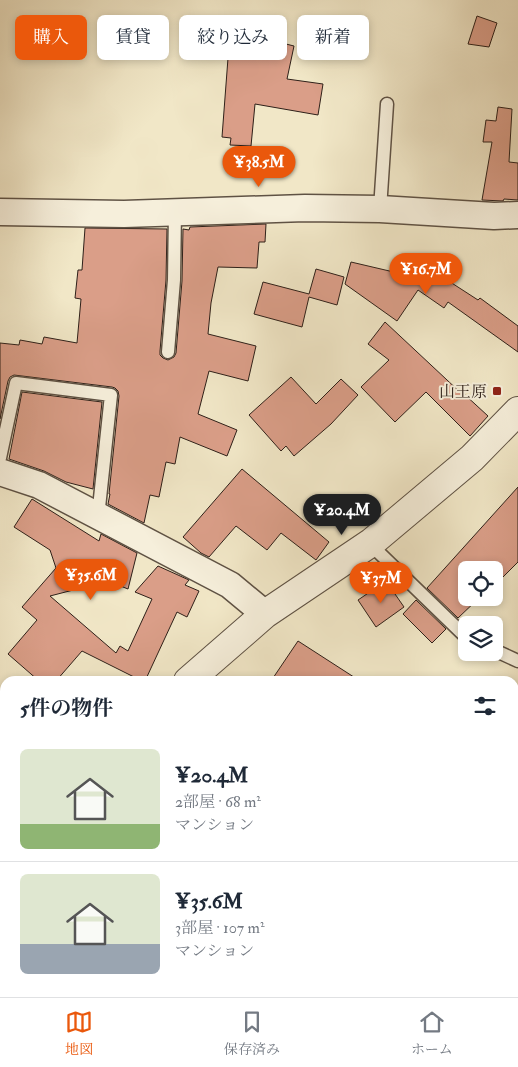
<!DOCTYPE html>
<html lang="ja">
<head>
<meta charset="utf-8">
<style>
	body { margin:0; font-family:"IM FELL Double Pica","Noto Serif JP",serif; background:#f2f2f3; color:#1f2937; height:100vh; display:flex; flex-direction:column; font-size:19px; white-space:nowrap }
	* { box-sizing:border-box; margin:0 }
	p { font-size:16px; color:#747a83 }
	.icon { flex:none; width:28px; height:28px; fill:none; stroke:currentColor; stroke-width:2; stroke-linecap:round; stroke-linejoin:round }
	.map { position:relative; flex:1; overflow:hidden }
	.drawer { position:absolute; left:0px; top:676px; width:519px; height:321px; display:flex; flex-direction:column; background:#fff; border-radius:15px 15px 0 0; box-shadow:0 2px 8px #0003 }
	.drawer>* { flex:none }
	.banner { position:absolute; left:15px; top:15px; width:489px; height:45px; display:flex; gap:10px }
	.fabs { position:absolute; left:458px; top:561px; display:grid; gap:10px }
	.fabs a { display:grid; place-items:center; width:45px; height:45px; border-radius:8px; background:#fff; box-shadow:0 2px 8px #0003; font-size:25px }
	.price { position:absolute; translate:-50% -42px; padding:0 11px; border-radius:18px; background:#ea580c; color:#fff; font-size:16px; line-height:32px; filter:drop-shadow(0 1px 2px #0008) }
	.price::after { content:''; position:absolute; left:50%; top:30px; width:15px; height:11px; margin-left:-8px; background:inherit; clip-path:polygon(0 0,100% 0,50% 100%) }
	.price.current { background:#222; color:#fff }
	ul { padding:0; list-style:none }
	li { display:flex; align-items:center; gap:15px; height:125px; padding:0 20px }
	li+li { border-top:1px solid #e0e1e3 }
	li span { display:grid; place-items:center; flex:none; width:140px; height:100px; border-radius:8px; color:#555 }
	li>.icon { margin-inline-start:auto }
	span .icon { width:60px; height:60px; fill:#fffc; stroke-width:1 }
	li b { font-size:21px }
	h2 { display:flex; justify-content:space-between; align-items:center; height:60px; padding:0 20px; font-size:21px }
	.chip { padding:0 18px; border-radius:8px; background:#fff; box-shadow:0 2px 8px #0003; font-size:18px; line-height:45px }
	.chip.current { background:#ea580c; color:#fff }
	.dock { display:flex; justify-content:space-around; align-items:center; height:70px; border-top:1px solid #e0e1e3; background:#fff; font-size:14px; color:#747a83 }
	.dock a { display:grid; justify-items:center; gap:2px }
	.dock .current { color:#ea580c }
	.map>svg:first-child { display:block }
</style>
</head>
<body>
<div class="map">
<svg width="518" height="997" viewBox="0 0 518 997">
	<rect width="100%" height="100%" fill="#f1e7c7"/>
	<filter id="stains"><feTurbulence type="fractalNoise" baseFrequency=".004" numOctaves="4"/><feColorMatrix values="0 0 0 0 .2 0 0 0 0 .09 0 0 0 0 .02 0 0 0 .5 -.17"/></filter>
	<radialGradient id="worn" r=".72"><stop offset=".6" stop-color="#630" stop-opacity="0"/><stop offset="1" stop-color="#630" stop-opacity=".3"/></radialGradient>
	<path fill="#c1c391" stroke="#787255" d="M518,774V994L514,992V781Z
		M292,992L333,993L348,997H284Z
		M408,993V992L466,993L456,997H377Z"/>
	<path fill="#da9e88" stroke="#2e2019" d="M477,16L497,23L489,47L468,44Z
		M270,40L294,46L287,79L323,84L318,115L255,104L251,146L230,145L231,138L222,137L229,45L268,48Z
		M498,107L512,109L509,162L518,163V200L504,199L503,201L482,200L492,142H483L486,120L496,121Z
		M266,224L265,242H259L257,268L218,267L211,303L208,334L256,346L248,381L209,371L198,414L237,430L227,456L180,437L175,464L166,462L159,497L150,495L144,523L108,504L110,494H109L119,396L118,391L115,388L112,387L14,375L10,377L8,381L0,419V343L19,345L20,340L42,344L44,337L77,343L81,299L75,298L78,270H82L85,228L167,229L166,280L160,351V355L163,358L168,360L174,357L176,353L182,281L183,229L189,230L190,227Z
		M412,254L428,265L433,261L447,273L444,278L478,300L480,298L518,326V352L448,302L444,308L418,290L397,321L345,284L351,262L398,273Z
		M316,269L344,277L337,305L309,297L302,327L254,314L263,282L309,294Z
		M385,322L462,394L463,393L488,416L470,436L426,392L395,422L361,387L389,360L368,344Z
		M291,377L316,404L341,379L358,395L331,424L294,456L286,446L281,451L249,415Z
		M22,392L102,402L93,489L66,482L44,471L9,459Z
		M242,469L329,542L316,560L281,533L267,550L236,526L209,557L201,553L183,537Z
		M518,487V562L494,586V570H466V598H479L458,618L427,588Z
		M32,499L99,541L101,534L137,553L128,589L108,581L50,596L116,653L120,646L128,651L152,599L135,592L158,566L189,580L185,585L199,591L187,617L177,612L145,681H142L82,651L56,681H39L8,654L37,620L22,607L56,568L50,550L14,527Z
		M386,581L404,607L376,627L358,600Z
		M416,600L446,629L432,643L403,614Z
		M298,641L360,681H271Z"/>
	<g fill="none" stroke-linecap="round" stroke-linejoin="round">
		<defs>
			<path id="service" d="M380,209L387,104
				M168,352L174,280L175,211
				M0,458L16,383L111,395L98,517
				M369,543L466,637
				M494,650L518,661"/>
			<path id="minor" d="M0,212L124,214L305,208L380,209L494,216L518,215
				M0,472L39,485L230,585L265,614
				M0,953L5,956
				M63,992L70,997
				M171,997L172,992"/>
			<path id="tertiary" d="M188,681L265,614L372,542L472,458L518,411
				M0,838L5,834"/>
		</defs>
		<use href="#service" stroke="#5f5244" stroke-width="15"/>
		<use href="#minor" stroke="#5f5244" stroke-width="29"/>
		<use href="#tertiary" stroke="#5f5244" stroke-width="30"/>
		<use href="#service" stroke="#f6efdb" stroke-width="12"/>
		<use href="#minor" stroke="#f6efdb" stroke-width="26"/>
		<use href="#tertiary" stroke="#f6efdb" stroke-width="28"/>
	</g>
	<rect fill="#8f2418" stroke="#f6efdb" stroke-width="2" x="492" y="386" width="10" height="10" rx="2.5"/>
	<g text-anchor="middle" stroke-width="4" stroke-linejoin="round" paint-order="stroke">
		<g font-size="16" fill="#2e2019" stroke="#f6efdb" text-anchor="end">
			<text x="487" y="397">山王原</text>
		</g>
	</g>
	<rect width="100%" height="100%" filter="url(#stains)"/>
	<rect width="100%" height="100%" fill="url(#worn)"/>
</svg>
<div class="fabs">
<a><svg class="icon" aria-label="locate" viewBox="0 0 24 24"><circle cx="12" cy="12" r="6"/><path d="M12 2v4M12 18v4M2 12h4M18 12h4"/></svg></a>
<a><svg class="icon" aria-label="layers" viewBox="0 0 24 24"><path d="M12 4l9 5-9 5-9-5zM3 14l9 5 9-5"/></svg></a>
</div>
<b class="price" style="left:259px;top:188px">¥38.5M</b>
<b class="price" style="left:426px;top:295px">¥16.7M</b>
<b class="price current" style="left:342px;top:536px">¥20.4M</b>
<b class="price" style="left:91px;top:601px">¥35.6M</b>
<b class="price" style="left:381px;top:604px">¥37M</b>
<div class="banner">
<a class="chip current">購入</a>
<a class="chip">賃貸</a>
<a class="chip">絞り込み</a>
<a class="chip">新着</a>
</div>
<section class="drawer">
<h2>5件の物件<svg class="icon" aria-label="filters" viewBox="0 0 24 24"><path d="M4 7h16M4 17h16"/><circle cx="9" cy="7" r="2"/><circle cx="15" cy="17" r="2"/></svg></h2>
<ul>
<li><span style="background:linear-gradient(#dfe7d0 75%,#8fb573 0)"><svg class="icon" aria-label="home" viewBox="0 0 24 24"><path d="M3 11l9-7 9 7M6 9v11h12V9"/></svg></span><div><b>¥20.4M</b><p>2部屋 · 68 m²</p><p>マンション</p></div></li>
<li><span style="background:linear-gradient(#dfe7d0 70%,#9aa5b1 0)"><svg class="icon" aria-label="home" viewBox="0 0 24 24"><path d="M3 11l9-7 9 7M6 9v11h12V9"/></svg></span><div><b>¥35.6M</b><p>3部屋 · 107 m²</p><p>マンション</p></div></li>
</ul>
</section>
</div>
<nav class="dock">
<a class="current"><svg class="icon" aria-label="map" viewBox="0 0 24 24"><path d="M3 6l6-2 6 2 6-2v14l-6 2-6-2-6 2zM9 4v14M15 6v14"/></svg>地図</a>
<a><svg class="icon" aria-label="saved" viewBox="0 0 24 24"><path d="M7 4h10v16l-5-4-5 4z"/></svg>保存済み</a>
<a><svg class="icon" aria-label="home" viewBox="0 0 24 24"><path d="M3 11l9-7 9 7M6 9v11h12V9"/></svg>ホーム</a>
</nav>
</body>
</html>
